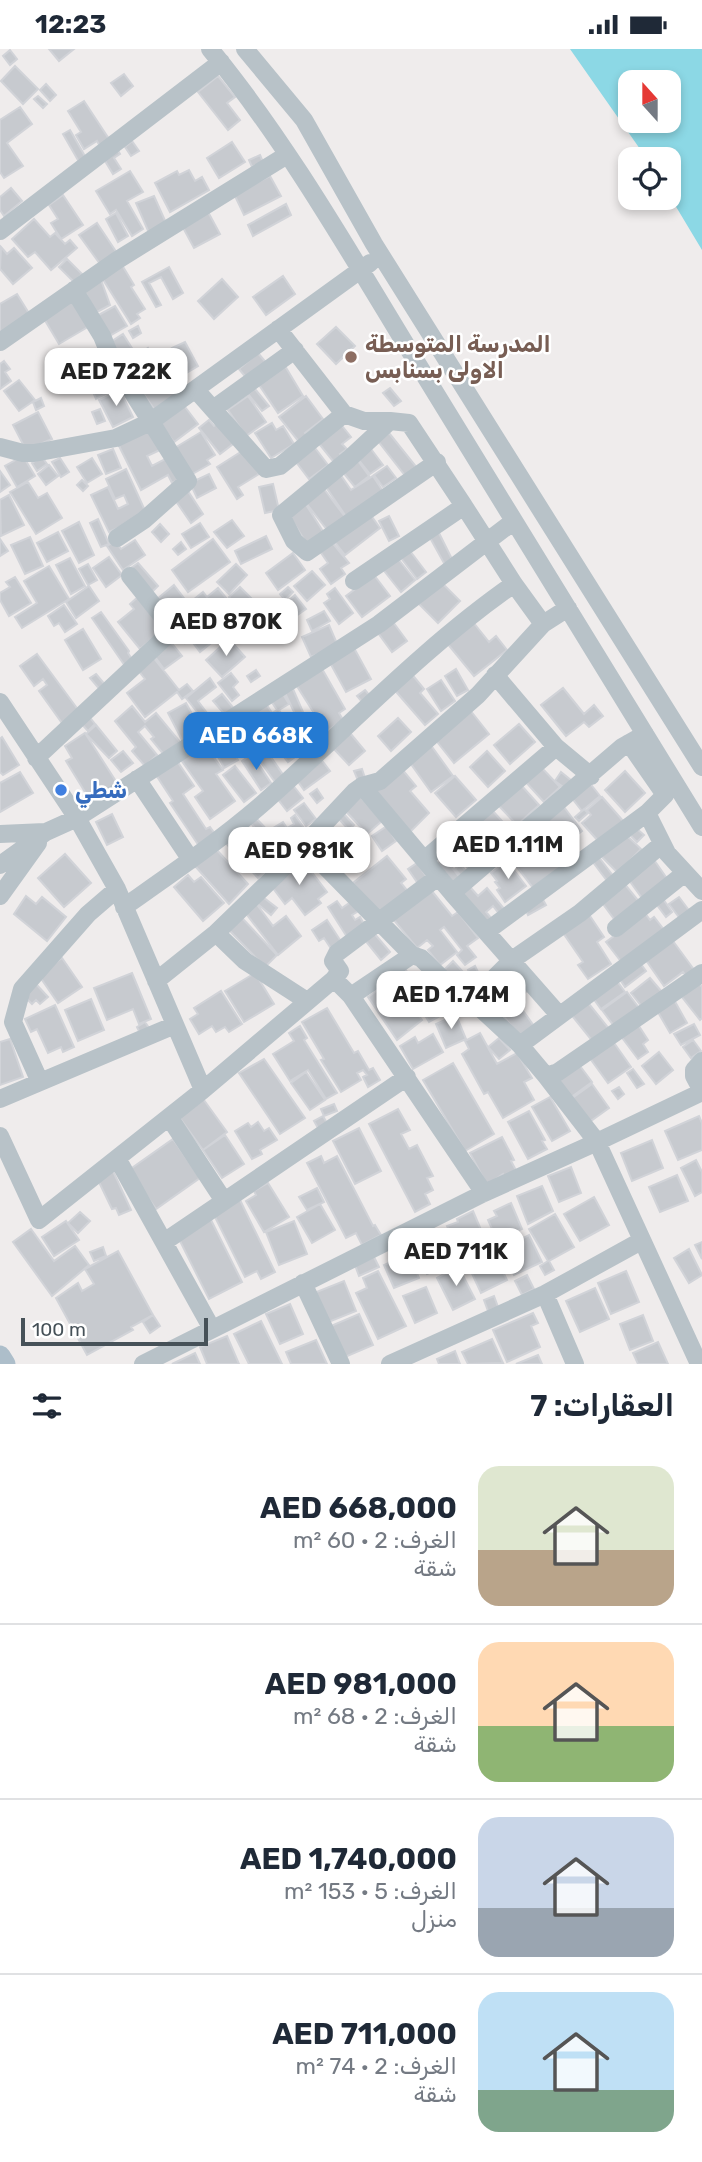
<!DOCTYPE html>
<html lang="ar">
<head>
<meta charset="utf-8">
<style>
	body { margin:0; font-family:Rubik,Vazirmatn,sans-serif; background:#f2f2f3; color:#1f2937; direction:rtl; height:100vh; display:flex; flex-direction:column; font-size:26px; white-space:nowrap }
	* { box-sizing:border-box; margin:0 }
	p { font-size:23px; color:#747a83 }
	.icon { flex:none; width:38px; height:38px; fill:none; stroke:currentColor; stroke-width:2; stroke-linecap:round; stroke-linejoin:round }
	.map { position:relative; height:1315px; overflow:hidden; direction:ltr }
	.details { display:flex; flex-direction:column; background:#fff; flex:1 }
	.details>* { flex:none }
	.needle { width:46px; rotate:339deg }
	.controls { position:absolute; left:618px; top:21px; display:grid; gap:14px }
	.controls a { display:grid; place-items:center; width:63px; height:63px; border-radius:14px; background:#fff; box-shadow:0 4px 10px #0003; font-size:35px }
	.scale { position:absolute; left:21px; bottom:18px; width:187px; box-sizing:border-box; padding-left:7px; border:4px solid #465158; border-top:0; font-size:19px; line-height:24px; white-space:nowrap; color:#465158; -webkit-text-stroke:5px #fff; paint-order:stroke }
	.price { position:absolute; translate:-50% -60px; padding:0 16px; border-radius:14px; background:#fff; color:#222; font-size:23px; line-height:46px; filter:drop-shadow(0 2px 4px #0008) }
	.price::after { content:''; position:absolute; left:50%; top:42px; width:21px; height:16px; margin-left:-10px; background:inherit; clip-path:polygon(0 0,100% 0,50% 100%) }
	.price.current { background:#247ad2; color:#fff }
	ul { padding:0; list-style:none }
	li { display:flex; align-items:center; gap:21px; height:175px; padding:0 28px }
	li+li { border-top:2px solid #e0e1e3 }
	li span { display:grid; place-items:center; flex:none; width:196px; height:140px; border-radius:21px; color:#555 }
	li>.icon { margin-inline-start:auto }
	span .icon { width:84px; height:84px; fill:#fffc; stroke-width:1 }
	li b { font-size:30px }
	h2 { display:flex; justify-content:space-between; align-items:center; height:84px; padding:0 28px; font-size:30px }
	.status { display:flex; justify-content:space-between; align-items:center; height:49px; padding:0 35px; background:#fff; direction:ltr }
	.status svg { height:19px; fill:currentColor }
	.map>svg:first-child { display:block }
</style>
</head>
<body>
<div class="status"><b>12:23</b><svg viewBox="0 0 49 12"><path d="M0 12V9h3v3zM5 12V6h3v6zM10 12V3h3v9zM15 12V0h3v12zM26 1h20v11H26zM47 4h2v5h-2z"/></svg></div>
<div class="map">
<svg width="702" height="1315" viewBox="0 0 702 1315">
	<rect width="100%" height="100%" fill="#efecec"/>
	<path fill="#8cd8e5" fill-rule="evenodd" d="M570,0H702V201L669,146L668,110H647ZM630,33H668V72H630Z"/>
	<path fill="#c7cacf" stroke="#d1d3d8" stroke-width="2" d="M49,0H74L59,12Z
		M10,1L17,10L10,16L3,7Z
		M15,17L38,40L23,55L1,32Z
		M124,25L133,37L121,47L111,34Z
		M218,27L235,48L227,54L240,71L228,81L198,43Z
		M46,35L56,46L50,52L40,41Z
		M38,47L47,55L43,59L34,50Z
		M84,52L111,93L101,99L97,92L84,100L76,86L81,83L68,62Z
		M20,58L32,75L7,94L23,117L4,129L0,123V71Z
		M70,81L86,109L79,113L63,85Z
		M132,92L139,102L131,107L125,98Z
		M232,93L245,113L219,129L207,109Z
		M116,98L120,105L114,109L121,120L113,125L102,107Z
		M260,106L263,113L252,118L249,111Z
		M189,121L195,132L202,128L209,141L170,163L155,134L177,122L179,126Z
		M130,122L143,143L127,152L143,180L132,187L116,161L110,165L96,142Z
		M270,127L281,147L244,166L234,145Z
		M11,139L22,152L4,167L0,161V148Z
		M63,146L83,176L61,190L51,174L58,170L49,156Z
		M154,147L167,176L149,184L136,154Z
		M286,155L291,166L253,187L248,176Z
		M207,161L220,185L194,199L181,175Z
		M116,164L128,187L118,193L106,170Z
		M34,170L50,188L55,184L65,195L70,191L77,199L51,221L35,203L28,208L12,190Z
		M97,174L117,204L100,215L79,186Z
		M1,198L7,205L14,199L32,219L13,235L0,220Z
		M67,210L82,225L74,233L59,218Z
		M122,216L134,236L131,238L145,260L137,265L140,269L131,275L102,229Z
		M169,218L183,244L173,250L161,228L149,234L161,256L156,258L142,233Z
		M283,227L295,245L266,266L253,248Z
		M100,228L110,256L95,264L82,236Z
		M222,230L238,248L214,270L198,252Z
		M17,245L30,266L0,284V255Z
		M77,248L93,275L59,295L43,268Z
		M115,257L127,277L104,290L93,269Z
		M138,277L141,284L133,289L129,282Z
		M336,278L355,297L336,315L317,295Z
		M123,285L135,304L121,312L109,294Z
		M185,293L198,317L186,324L172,299Z
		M148,299L162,319L136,336L122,317Z
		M98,300L104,312L74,328L68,316Z
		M258,304L268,316L249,332L239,320Z
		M4,312L10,320L5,323L11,332L0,340V315Z
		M282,312L303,347L278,364L255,330Z
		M114,321L122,337L96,350L89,334Z
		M167,322L184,346L157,364L141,341Z
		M19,331L35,351L19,362L4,342Z
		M390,339L401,352L394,357L383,344Z
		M255,340L269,357L262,362L248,345Z
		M120,341L133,368L113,378L99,351Z
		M248,347L266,373L246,387L228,361Z
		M306,347L323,370L305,384L308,388L300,394L279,368Z
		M41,349L44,357L36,361L33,353Z
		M182,354L198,375L174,393L158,372Z
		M100,360L105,372L97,375L92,363Z
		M38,363L52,390L26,401L13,376Z
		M209,371L214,377L221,372L237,392L220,405L199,379Z
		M339,373L351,388L342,395L347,400L340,405L344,411L337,417L316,391Z
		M272,374L276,381L283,377L294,395L271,409L255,384Z
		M147,377L160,401L147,407L152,417L169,408L180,430L172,434L168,426L141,441L117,393Z
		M201,383L215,406L207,411L210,415L189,427L173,400Z
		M389,384L418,420L407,429L378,392Z
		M312,395L328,416L309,430L293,409Z
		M113,400L121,419L106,425L98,406Z
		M371,400L383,416L370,425L358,410Z
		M244,401L259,425L238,438L243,446L237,450L217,418Z
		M23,407L35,427L17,438L5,417Z
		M42,408L47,415L37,422L32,414Z
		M60,409L69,423L61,428L52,413Z
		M92,409L102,425L87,434L77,418Z
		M356,409L369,427L355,438L341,421Z
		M49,416L58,427L46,436L38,425Z
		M387,417L396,429L383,438L374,426Z
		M126,420L147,466L109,483L91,446L108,438L118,460L128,455L124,446L115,450L106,430Z
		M0,422L10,436L0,443Z
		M209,425L216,439L197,449L190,434Z
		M340,425L351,441L373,427L384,444L347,469L324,435Z
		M82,431L88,437L83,442L77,436Z
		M28,433L38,449L47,444L62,469L36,485L10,443Z
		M273,435L279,461L265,464L259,438Z
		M186,439L203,465L191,474L173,448Z
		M324,440L346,469L328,482L306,454Z
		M9,446L24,476L1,487L0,451Z
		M305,454L324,484L307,495L288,465Z
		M370,465L380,479L345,506L334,492Z
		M389,467L399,487L389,492L379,472Z
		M98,470L109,495L101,498L90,474Z
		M232,471L244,487L227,499L214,483Z
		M79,473L94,506L79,514L62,482Z
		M200,474L209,488L191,499L182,485Z
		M160,475L169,485L161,493L152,483Z
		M438,482L453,512L445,516L429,487Z
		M58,483L68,502L47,513L37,494Z
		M266,487L272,500L241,515L235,502Z
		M30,488L43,517L25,525L11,496Z
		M0,490L8,502L0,507Z
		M213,490L230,513L188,543L172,521Z
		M135,491L145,506L123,521L107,497L115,492L121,500Z
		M331,492L349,514L341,519L345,525L331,535L320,520L328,514L319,501Z
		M181,493L186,500L178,506L173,500Z
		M407,498L426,523L417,530L398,505Z
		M293,504L305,521L278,541L266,524Z
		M395,506L415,531L401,543L381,518Z
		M109,508L122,526L106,538L93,519Z
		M70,509L85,537L71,545L56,516Z
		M138,514L158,537L152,543L131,519Z
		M88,515L97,531L88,536L79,520Z
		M236,515L247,526L229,545L217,533Z
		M49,517L69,550L22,579L15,568L37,554L24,532Z
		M312,522L325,536L307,552L294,537Z
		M374,526L390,547L362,568L346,547Z
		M15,528L31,554L9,567L0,551V544L10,538L6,533Z
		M441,533L460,552L438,574L419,555Z
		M174,536L190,557L172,571L156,551Z
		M89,537L99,552L76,569L66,553Z
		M240,538L260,558L249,568L229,548Z
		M288,538L293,543L285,551L280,545Z
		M218,539L244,571L222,589L192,552L203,543L207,548Z
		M335,539L353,564L339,575L324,554L330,550L327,545Z
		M295,546L306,560L296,567L286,554Z
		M139,547L166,578L140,600L118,573L134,560L130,555Z
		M64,556L77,575L65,583L59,574L54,577L48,567Z
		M193,559L216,590L200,603L190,590L185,594L172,576Z
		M324,562L330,572L312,582L307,571Z
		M101,563L129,602L128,604L133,612L125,617L92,569Z
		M393,573L407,592L392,603L378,584Z
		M473,573L489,593L496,587L507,601L474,627L446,593Z
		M329,576L338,597L311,608L302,588Z
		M83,580L101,610L83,621L65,591Z
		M229,590L245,608L222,628L206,611Z
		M170,592L182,607L164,620L153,605Z
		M354,599L371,630L346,643L329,612Z
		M37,605L79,662L62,674L39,642L47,636L43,630L34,637L20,617Z
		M153,608L179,641L187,635L193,642L182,650L177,643L145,668L127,644L145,630L137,620Z
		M321,618L345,660L339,664L345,674L336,676L326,683L295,634Z
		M456,620L468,641L457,647L445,627Z
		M256,621L260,627L251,633L247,627Z
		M410,623L424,640L420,644L438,665L425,676L392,638Z
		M231,624L238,633L233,638L239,646L232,652L218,634Z
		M96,625L107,638L101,642L90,629Z
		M210,629L216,638L198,652L207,664L201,668L186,649Z
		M441,631L455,652L441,662L427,640Z
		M563,639L584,665L594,656L603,667L589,678L584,673L566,687L541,656Z
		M293,640L303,663L296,667L285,644Z
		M365,641L370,647L362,653L357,647Z
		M222,645L235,661L227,668L213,652Z
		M283,645L289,655L279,661L286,672L265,684L251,661L265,653L272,664L277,661L271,652Z
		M186,654L202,683L183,693L168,664Z
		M132,657L145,673L156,664L181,694L165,707L151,690L154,688L145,677L138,683L157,706L145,717L132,702L136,698L115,672Z
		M470,661L489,685L454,714L434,689Z
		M87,665L95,675L88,682L79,672Z
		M300,667L314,688L297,699L292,691L300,686L296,681L291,684L286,676Z
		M235,669L244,683L253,678L258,687L251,691L255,697L248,702L234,680L225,685L220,678Z
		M398,669L411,683L391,702L378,687Z
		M519,675L535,693L510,715L494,696Z
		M96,676L117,702L109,709L86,685Z
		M222,681L238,711L224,719L208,688Z
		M282,682L299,705L288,713L270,690Z
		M85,684L117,734L90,751L66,712L72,709L65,697Z
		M350,684L365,702L349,716L333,699Z
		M2,688L19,716L3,726L0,723V690Z
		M202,692L223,721L216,725L235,752L210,770L195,748L203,742L179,708Z
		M262,695L284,727L275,733L252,701Z
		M430,695L453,727L431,743L408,711Z
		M123,702L133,714L121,723L111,711Z
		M487,702L505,722L488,738L470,718Z
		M252,705L271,734L261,741L242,712Z
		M320,709L330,722L304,741L296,730Z
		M177,712L194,737L183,745L206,780L210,778L218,789L201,800L170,754L173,752L156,726Z
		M235,717L256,744L244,753L223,726Z
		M540,717L560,738L544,753L524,731Z
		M401,719L416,737L410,742L429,764L409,784L373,743Z
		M362,720L366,732L359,734L354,722Z
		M625,722L645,744L625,763L605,741Z
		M20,723L33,744L0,763V734Z
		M561,723L572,732L566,740L555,732Z
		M455,727L476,751L456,768L435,744Z
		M589,733L600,747L582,762L571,748Z
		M292,735L303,749L287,762L276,748Z
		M521,736L539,756L517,776L499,757Z
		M317,740L323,749L317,754L310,745Z
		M357,744L382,772L367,785L341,757Z
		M602,748L624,773L600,794L582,774L591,766L587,761Z
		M304,754L316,770L306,777L294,761Z
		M564,758L582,782L554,803L536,779Z
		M584,760L588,764L579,772L575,768Z
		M492,761L509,780L493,794L495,797L488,804L469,781Z
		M343,764L354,776L349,781L338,769Z
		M112,765L123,788L107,796L96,773Z
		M295,766L308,785L285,799L273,779L283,773L287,779L294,775L291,769Z
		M254,767L287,802L258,829L223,791L242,774L249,781L254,778L249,772Z
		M387,777L396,792L382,802L372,787Z
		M636,779L644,786L637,793L630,786Z
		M623,783L641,800L618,824L599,805Z
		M533,784L560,820L534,840L506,804Z
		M455,792L474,818L469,821L461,811L454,816L443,801Z
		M215,799L248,835L229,855L195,817Z
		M65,805L91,834L64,858L38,829Z
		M387,807L406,830L401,834L411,846L381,869L353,834Z
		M598,807L614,828L608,833L592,812Z
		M444,808L460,829L451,835L436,814Z
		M652,808L668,831L642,849L626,827Z
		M301,809L327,843L318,850L321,854L305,866L292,849L285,855L269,834Z
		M507,812L526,837L505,853L497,841L500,839L495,833L497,832L491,824Z
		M417,814L428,830L419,836L408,820Z
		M460,815L466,822L461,827L455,820Z
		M188,826L194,833L201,828L224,854L203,872L174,838Z
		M623,833L641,855L617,874L600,851Z
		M470,838L478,847L487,839L505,861L500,866L493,857L486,863L493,871L484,878L458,847Z
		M431,841L452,867L458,863L478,889L467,897L476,908L465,916L457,906L462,901L444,878L440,881L457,903L440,916L428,901L433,897L427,891L417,899L393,870Z
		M259,845L277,859L271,866L254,852Z
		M26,847L36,855L42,848L66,868L47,892L14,865Z
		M661,847L672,863L666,868L654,852Z
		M679,848L691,864L681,871L669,855Z
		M542,849L546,856L528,866L525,859Z
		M355,850L362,860L352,866L355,871L360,868L365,877L347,888L328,858L337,852L342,859Z
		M255,853L273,877L286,867L301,887L278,906L244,862Z
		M586,861L604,888L597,893L611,915L588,930L578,916L583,913L559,878Z
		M645,864L650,871L654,868L665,882L623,915L606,893Z
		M242,869L277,906L265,918L229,881Z
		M327,871L342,894L332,901L324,889L319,892L312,881Z
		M373,883L390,903L381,911L364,890Z
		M670,888L695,922L687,928L683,923L664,937L643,907Z
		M62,909L82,938L58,954L40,928L45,921Z
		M638,911L646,922L625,938L617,926Z
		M453,912L472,933L462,943L443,922Z
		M475,917L479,925L472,929L468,921Z
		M404,918L417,938L404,946L422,971L397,991L368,948L399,926L397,923Z
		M508,921L527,942L501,964L482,944Z
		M132,924L151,970L139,975L133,960L107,971L94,939Z
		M255,924L274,955L244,973L225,942Z
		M614,928L625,943L601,960L590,945Z
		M650,929L662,943L643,959L631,944Z
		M697,932L702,938V969L700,971L682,948Z
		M35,934L48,948L40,955L36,951L32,955L23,946Z
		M426,938L442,966L429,973L413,946Z
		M221,942L242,975L229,983L225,978L216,983L212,977L199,985L190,970L198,965L194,959Z
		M627,943L639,959L614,977L602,961Z
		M673,949L687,974L670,984L655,958Z
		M91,950L104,981L78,992L65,961Z
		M585,950L610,981L594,994L569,963Z
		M55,956L74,998L63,1003L61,998L48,1004L37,980L31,983L25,970Z
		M519,956L534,977L519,988L504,967Z
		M327,959L354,1004L358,1002L369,1021L373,1019L380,1031L368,1038L363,1028L367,1026L363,1021L357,1024L361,1031L341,1043L321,1011L324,1010L302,973Z
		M456,966L466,990L446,999L436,975Z
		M145,973L149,979L140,984L137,978Z
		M637,974L648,991L643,995L648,1003L638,1010L620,986Z
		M694,975L700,986L681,996L674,985Z
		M300,977L307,989L304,991L337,1044L326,1050L308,1021L290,1032L273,1005L294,992L289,984Z
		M480,984L497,1015L517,1004L532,1029L524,1033L534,1051L503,1069L488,1043L484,1045L462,1005L469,1000L465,992Z
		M433,985L443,1003L413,1020L400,997L415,988L418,994Z
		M499,989L510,1001L499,1010L488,998Z
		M10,990L23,1028L0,1036V993Z
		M612,991L631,1018L608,1034L589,1008Z
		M693,991L701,1002L691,1009L683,998Z
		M659,1003L673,1021L656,1035L642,1017Z
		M264,1010L305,1069L280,1085L239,1024Z
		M577,1013L592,1033L570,1049L556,1030Z
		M453,1014L494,1085L465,1102L423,1031Z
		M633,1020L644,1035L637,1039L627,1024Z
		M306,1023L325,1051L310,1061L291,1034Z
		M592,1035L609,1059L588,1074L571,1050Z
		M619,1038L624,1045L618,1050L612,1042Z
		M201,1047L227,1083L203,1101L177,1065Z
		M550,1048L570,1082L552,1092L532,1058Z
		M334,1055L337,1062L324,1067L321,1060Z
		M398,1060L410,1081L401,1085L409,1100L417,1096L433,1127L427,1129L433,1141L425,1145L430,1155L415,1163L369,1075Z
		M529,1062L545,1091L542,1092L547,1100L528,1110L508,1073Z
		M323,1067L328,1076L319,1081L314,1072Z
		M699,1067L702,1074V1101L678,1111L665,1082Z
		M258,1073L264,1082L269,1079L277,1091L260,1101L262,1105L252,1110L235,1082L248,1074L251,1078Z
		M359,1079L381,1122L355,1135L333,1092Z
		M225,1086L244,1115L222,1129L203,1101Z
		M502,1088L514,1111L511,1112L517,1123L505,1129L503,1125L487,1136L470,1104Z
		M173,1090L200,1129L156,1160L129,1121Z
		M652,1091L663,1119L632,1132L621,1104Z
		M321,1107L324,1114L337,1107L373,1177L375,1176L381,1186L362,1196L356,1184L346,1189L307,1114Z
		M696,1111L702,1123V1143L695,1147L681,1119Z
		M571,1118L581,1144L559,1153L548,1127Z
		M113,1122L131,1161L119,1166L116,1159L112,1160L97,1129Z
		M677,1126L688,1152L660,1163L649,1138Z
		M268,1134L289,1168L264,1183L246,1152L256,1146L254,1142Z
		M542,1137L553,1162L528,1175L517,1147Z
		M317,1139L324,1153L307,1161L299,1148Z
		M594,1148L609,1176L580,1192L564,1165Z
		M240,1151L275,1223L261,1230L257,1222L245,1228L213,1164Z
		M511,1154L522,1180L497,1191L488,1171L497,1167L494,1162Z
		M320,1155L335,1181L312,1194L297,1168Z
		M473,1162L487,1195L461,1207L447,1177L458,1173L457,1170Z
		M80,1163L90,1172L78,1184L68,1174Z
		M555,1165L574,1198L549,1212L554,1221L545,1226L540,1217L548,1212L529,1180Z
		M210,1169L242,1233L209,1250L177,1186Z
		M66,1172L79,1191L54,1207L42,1188Z
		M294,1172L307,1205L279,1216L266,1183Z
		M31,1180L54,1212L75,1197L89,1216L52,1247L13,1193Z
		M445,1184L457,1213L427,1225L415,1196Z
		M529,1186L542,1213L514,1226L501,1200Z
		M702,1193V1210L695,1196Z
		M103,1198L106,1207L94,1212L90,1203Z
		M689,1200L702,1226L689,1234L674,1209Z
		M118,1202L153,1266L131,1278L133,1281L87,1306L56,1249L78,1234L82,1242L94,1235L85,1220Z
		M494,1204L507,1231L481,1244L468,1216Z
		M409,1205L419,1229L394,1239L384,1216Z
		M374,1208L379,1218L359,1227L355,1216Z
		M458,1217L475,1250L453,1261L437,1229Z
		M378,1222L406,1277L378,1290L356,1244L367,1239L363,1229Z
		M626,1222L639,1253L611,1265L598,1234Z
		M527,1226L534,1240L522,1246L515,1232Z
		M344,1232L356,1262L326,1274L314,1244Z
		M426,1238L437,1264L415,1274L403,1247Z
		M595,1239L609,1270L580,1283L566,1252Z
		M494,1247L498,1258L488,1262L484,1251Z
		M290,1255L303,1285L280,1295L266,1265Z
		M533,1264L538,1274L531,1277L540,1298L507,1313L493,1281Z
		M359,1265L373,1296L345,1308L331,1277Z
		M153,1266L160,1277L150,1284L143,1273Z
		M643,1266L653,1292L630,1301L620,1275Z
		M261,1272L282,1315H249L234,1285Z
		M227,1287L239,1315H207L200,1298Z
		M492,1290L503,1314L468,1315L462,1303Z
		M316,1291L327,1315H291L286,1303Z
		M658,1293L668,1315H638L633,1304Z
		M455,1302L460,1315H439L437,1310Z
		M195,1304L200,1315H172Z
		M538,1306L542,1315H516Z"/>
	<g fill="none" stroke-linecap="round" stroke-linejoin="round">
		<path stroke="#b8c2c8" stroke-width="18" d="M210,0C286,92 351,206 414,309C510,465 606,621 702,778
			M245,0L304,71L374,195L702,718
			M0,182L221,13
			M74,241L102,287L111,309L188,432L144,471L117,489
			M278,280L344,365L364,372H390
			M0,293L116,212L287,106
			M196,341L266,420L280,417L344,365
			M213,360L295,301
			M0,398L23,404H34L116,389L150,373L370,214
			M437,413L307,503L294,492L281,466L349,410L390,372L409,374L464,457
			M354,532L464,457L514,535L543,575L568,559
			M495,626L556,698L591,727
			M0,653L77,769L117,840L203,1041
			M629,694L665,746L647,764L667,804L702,842
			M36,709L173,581L130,527
			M137,730L191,811
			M362,737L452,844L622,698L645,685
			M0,785L45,783
			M304,796L412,906
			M424,811L556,698
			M0,816L46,783L77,769L379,575L514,472
			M452,844L559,966
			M0,847L38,794
			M124,858C171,825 218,793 261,756C345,682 422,599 514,535
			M616,879L685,824
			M487,882L647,764
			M216,884L245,912L307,952
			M334,930L340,922L333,912L337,904L438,828
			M156,932L216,884L277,825L355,742L362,737L380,732L478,646L543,575
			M351,947L412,906L421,909L468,955L479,958L520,996L546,1027L558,1023L702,924
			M468,955L512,911L580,864L662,795
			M520,996L702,861
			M702,1012L694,1021V1027L702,1042
			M546,1027L597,1093L699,1315
			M40,1033L13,973L22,940L88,865L117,840
			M0,1050L175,976
			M169,1068L224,1152
			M0,1087L39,1171L203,1041L334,930L351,947L484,1144
			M117,1109L212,1280
			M164,1193L407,1028
			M303,1234L341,1315
			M545,1245L575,1315
			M143,1315L484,1144L597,1093L702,1043
			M390,1315L545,1245L641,1192"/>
		<path stroke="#adbeca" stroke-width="21" d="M0,1307L5,1315"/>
	</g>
	<circle fill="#8d6e63" stroke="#fff" stroke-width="2.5" cx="351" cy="308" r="7"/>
	<circle fill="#3f7fe0" stroke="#fff" stroke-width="2.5" cx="61" cy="741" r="7"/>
	<g text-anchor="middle" stroke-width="5" stroke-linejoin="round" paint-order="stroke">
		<g font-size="23" font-weight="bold" fill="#785e54" stroke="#fff" text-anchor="start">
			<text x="365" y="303">المدرسة المتوسطة<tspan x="365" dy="26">الاولى بسنابس</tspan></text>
		</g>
		<g font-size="23" font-weight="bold" fill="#366cbe" stroke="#fff" text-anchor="start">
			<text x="75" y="749">شطي</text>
		</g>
	</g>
</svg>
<div class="controls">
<a><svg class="needle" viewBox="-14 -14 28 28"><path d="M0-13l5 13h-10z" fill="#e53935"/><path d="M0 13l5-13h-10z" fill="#747a83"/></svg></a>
<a><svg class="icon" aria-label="locate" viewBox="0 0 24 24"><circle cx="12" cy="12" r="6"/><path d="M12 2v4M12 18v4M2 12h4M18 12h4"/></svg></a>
</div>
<div class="scale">100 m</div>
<b class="price" style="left:116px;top:359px">AED 722K</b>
<b class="price" style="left:226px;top:609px">AED 870K</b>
<b class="price current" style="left:256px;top:723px">AED 668K</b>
<b class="price" style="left:508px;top:832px">AED 1.11M</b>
<b class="price" style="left:299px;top:838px">AED 981K</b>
<b class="price" style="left:451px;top:982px">AED 1.74M</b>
<b class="price" style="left:456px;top:1239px">AED 711K</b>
</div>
<section class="details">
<h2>العقارات: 7<svg class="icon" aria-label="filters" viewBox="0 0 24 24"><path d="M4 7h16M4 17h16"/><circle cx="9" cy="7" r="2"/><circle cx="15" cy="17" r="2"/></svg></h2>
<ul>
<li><span style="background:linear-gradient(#dfe7d0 60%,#b9a48a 0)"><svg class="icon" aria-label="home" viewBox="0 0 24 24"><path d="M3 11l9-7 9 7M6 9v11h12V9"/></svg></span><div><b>AED 668,000</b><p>الغرف: 2 · 60 m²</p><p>شقة</p></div></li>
<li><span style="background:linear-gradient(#ffd9b3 60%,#8fb573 0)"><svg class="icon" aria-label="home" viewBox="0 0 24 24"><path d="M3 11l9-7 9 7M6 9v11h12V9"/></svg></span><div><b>AED 981,000</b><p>الغرف: 2 · 68 m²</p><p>شقة</p></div></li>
<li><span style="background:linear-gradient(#c9d6e8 65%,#9aa5b1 0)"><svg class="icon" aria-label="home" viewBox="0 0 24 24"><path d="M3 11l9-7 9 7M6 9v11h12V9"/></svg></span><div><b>AED 1,740,000</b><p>الغرف: 5 · 153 m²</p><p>منزل</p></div></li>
<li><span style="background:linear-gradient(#bfe0f5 70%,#7fa58c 0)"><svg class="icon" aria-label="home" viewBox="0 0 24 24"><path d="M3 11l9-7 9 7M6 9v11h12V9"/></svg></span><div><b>AED 711,000</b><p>الغرف: 2 · 74 m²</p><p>شقة</p></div></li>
</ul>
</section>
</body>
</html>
